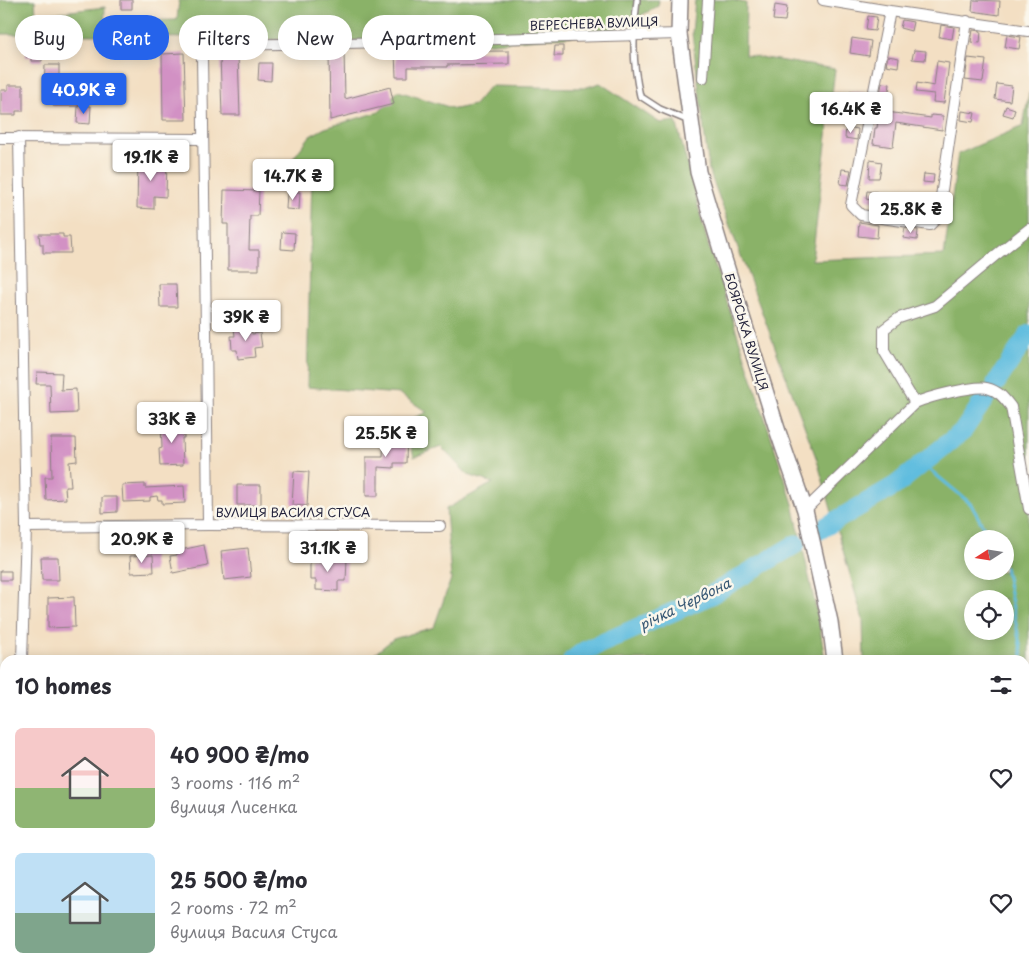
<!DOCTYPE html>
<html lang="en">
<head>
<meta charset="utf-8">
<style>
	body { margin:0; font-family:"Playpen Sans",sans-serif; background:#f2f2f3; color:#2b2b33; height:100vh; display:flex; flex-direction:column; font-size:19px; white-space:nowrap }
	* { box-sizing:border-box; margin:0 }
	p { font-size:16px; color:#7c7c81 }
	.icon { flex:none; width:28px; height:28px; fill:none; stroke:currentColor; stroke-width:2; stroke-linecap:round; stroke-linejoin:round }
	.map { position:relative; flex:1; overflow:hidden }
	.panel { position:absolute; left:0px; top:655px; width:1030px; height:321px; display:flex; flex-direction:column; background:#fff; border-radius:15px 15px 0 0; box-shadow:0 2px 12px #0003 }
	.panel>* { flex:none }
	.top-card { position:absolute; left:15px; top:15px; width:500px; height:45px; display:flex; gap:10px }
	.needle { width:32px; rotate:258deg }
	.controls { position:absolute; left:964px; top:530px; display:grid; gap:10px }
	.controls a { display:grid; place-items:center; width:50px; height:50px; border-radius:50%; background:#fff; box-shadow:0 2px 12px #0003; font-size:25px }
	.price { position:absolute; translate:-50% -42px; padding:0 11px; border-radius:5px; background:#fff; color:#222; font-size:16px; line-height:32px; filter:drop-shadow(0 1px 2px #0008) }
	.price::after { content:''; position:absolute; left:50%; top:30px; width:15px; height:11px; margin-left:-8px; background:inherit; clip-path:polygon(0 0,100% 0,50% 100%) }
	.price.active { background:#2563eb; color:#fff }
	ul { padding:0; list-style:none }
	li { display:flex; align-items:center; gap:15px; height:125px; padding:0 15px }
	li span { display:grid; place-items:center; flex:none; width:140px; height:100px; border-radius:8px; color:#555 }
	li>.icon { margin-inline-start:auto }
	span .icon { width:60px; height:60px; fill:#fffc; stroke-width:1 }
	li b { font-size:21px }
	h2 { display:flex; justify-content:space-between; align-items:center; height:60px; padding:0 15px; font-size:21px }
	.tag { padding:0 18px; border-radius:22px; background:#fff; box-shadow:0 2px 12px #0003; font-size:18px; line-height:45px }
	.tag.active { background:#2563eb; color:#fff }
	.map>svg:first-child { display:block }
</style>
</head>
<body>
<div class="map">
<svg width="1029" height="976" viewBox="0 0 1029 976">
	<rect width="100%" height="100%" fill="#fbf7ec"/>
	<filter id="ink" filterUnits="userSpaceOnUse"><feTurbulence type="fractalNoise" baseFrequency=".02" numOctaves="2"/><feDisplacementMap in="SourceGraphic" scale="10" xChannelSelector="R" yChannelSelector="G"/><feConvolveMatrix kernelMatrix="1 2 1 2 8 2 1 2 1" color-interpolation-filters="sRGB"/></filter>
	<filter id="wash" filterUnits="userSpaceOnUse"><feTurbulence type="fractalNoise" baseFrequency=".0096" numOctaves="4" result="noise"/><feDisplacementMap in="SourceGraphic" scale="20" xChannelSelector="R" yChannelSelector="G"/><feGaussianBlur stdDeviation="1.12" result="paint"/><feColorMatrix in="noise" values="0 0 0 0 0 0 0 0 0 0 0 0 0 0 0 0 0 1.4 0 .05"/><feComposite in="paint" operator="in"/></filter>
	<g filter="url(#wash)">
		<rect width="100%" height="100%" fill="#f3dfc3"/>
		<path fill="#8ab268" stroke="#566a52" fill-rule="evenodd" d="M0,0H35L36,15L105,7L104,35L0,34Z
			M179,0H659L658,6L610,33L492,43L129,37L128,21L177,20Z
			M695,0H731L746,3L745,55L835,69L812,260L944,255L958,154L1023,126L1029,93V976H876V971H1025V660H864L863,620L817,460L709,170L692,33ZM972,539H1005V571H972ZM972,599H1005V631H972Z
			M600,83L660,123L676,121L708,244L793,504L819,622L825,660H367L393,639L434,627L451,579L446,509L493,483L468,475L441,447L414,457L405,422L427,412L400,394L307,387L312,173L292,160L310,136L325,128L379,112L398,91L455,109L474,105L490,86L584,88Z
			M92,971H835L836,976H88Z"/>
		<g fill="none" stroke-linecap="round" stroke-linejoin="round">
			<path stroke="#61bddf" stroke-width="3" d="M923,464L971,504L990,539
				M1005,567L1023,660
				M1025,668L1029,690"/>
			<path stroke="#61bddf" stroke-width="19" d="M996,383L1029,334
				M813,534L896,485L963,431L986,397
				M572,660L584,651L709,596L796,544
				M267,976L270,971"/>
		</g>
		<g id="blocks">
			<path fill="#d291c4" d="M121,0H132V9H121Z
				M973,0L1000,1L999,15L972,11Z
				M775,5L787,7L785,21L773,20Z
				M868,16L877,17L875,31L866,30Z
				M902,20L913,22L911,31L900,28Z
				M941,25L954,27L952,39L939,37Z
				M973,30L981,31L980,43L971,42Z
				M1007,35L1021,37L1019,49L1005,47Z
				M852,38L871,41L869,56L850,53Z
				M152,44L153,53L139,54V45Z
				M26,46H42V61H31V57H26Z
				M555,46H563V56H554Z
				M344,50L345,99L390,87L394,104L330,120L329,51Z
				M914,50L926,51L925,60L912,59Z
				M509,51V64L447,65V67H408V77H396L395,52Z
				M184,53L186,120H163L162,54Z
				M238,54L240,115H222L220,55Z
				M888,56L899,58L898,67L886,65Z
				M968,58L986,60L983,82L965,80Z
				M937,61L949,63L944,103L933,102L934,94L916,92L917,83L934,86Z
				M259,63H272L271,81L258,80Z
				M45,65H59V76H79V106H53V92H44Z
				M882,83L890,84L888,96L880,94Z
				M997,84L1012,86L1010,101L995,99Z
				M8,85H23V111H16V115H1V90H8Z
				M851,91L865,93L864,104L849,102Z
				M78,106H91L90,124L77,123Z
				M1006,106L1015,109L1013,117L1003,114Z
				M879,111L931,118V115L943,116L942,130L896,123L893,147L873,144L875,128H877Z
				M962,111L975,113L973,122L961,120Z
				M846,127L858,129L857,140L845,138Z
				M138,159L167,160L166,197L154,196V209L137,208Z
				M870,160L882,162L879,178H869Z
				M842,169L851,170L848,185L840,184Z
				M924,174L934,175L933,183L923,182Z
				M224,190L259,191L258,216H250L249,250H259V270H228V224H223Z
				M867,191L877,192L876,201L866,199Z
				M287,192H300L299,210L286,209Z
				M914,197L929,199L927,217L911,215L912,211L897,209L898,201L913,203Z
				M859,222L878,225L877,238L858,236Z
				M905,228L918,230L917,240L903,238Z
				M282,232L295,233L294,250L281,249Z
				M39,234H63V237H70L71,253H43V244H40Z
				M159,284H176L177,307H160Z
				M251,326L252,334L260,333L262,347L254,348L255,357L238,359L237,350H232L231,336H235L234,328Z
				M37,372L62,373L61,390L76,389L77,413L51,414L50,384H36Z
				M184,421V438H182L183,465L160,466L159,449L162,448L161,422Z
				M384,430H407L406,463H394V468L378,467V496H366V457H383Z
				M51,438H76L77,461L69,462L71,487H65L66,499L46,500L45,477H52Z
				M294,471L309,472L307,506L292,505Z
				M145,484V488L184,486L185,503L162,504V500H158L157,496L150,497V501L123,502L122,485Z
				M237,485H261V505H237Z
				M102,497H117V512L102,513Z
				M204,545L208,566L173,573L170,556L177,555L176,551Z
				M248,548L251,577L224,580L221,551Z
				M153,555L154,572L131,573L130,556Z
				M41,557H58L59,580H42Z
				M310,558L347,559L346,581H338V591L316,590V580H310Z
				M0,571H11V580H0Z
				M74,597L75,627L48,628V598Z"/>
		</g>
	</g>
	<g filter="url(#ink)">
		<use href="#blocks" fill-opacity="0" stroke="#8a807f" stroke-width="1"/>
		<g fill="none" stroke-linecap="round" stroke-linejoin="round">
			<defs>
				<path id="lane" d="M637,0C633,35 632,61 640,96L660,109L689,121
					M0,710L5,723"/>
				<path id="street" d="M823,0L890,11L1028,31
					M890,11L851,205L861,215L930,225L938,217L967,21
					M703,78L708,0
					M19,137L26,527L22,660
					M0,138L203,139
					M915,403L884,351V329L899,318L935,306L996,255L1029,229
					M805,510L915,403C928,397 975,385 987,388C999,391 1004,398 1011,407L1029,509
					M208,525L206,328L202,56L217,45L347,43L679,34
					M26,527L208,525L440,526
					M0,703L5,696"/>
				<path id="secondary" d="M680,0L679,34L698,172L723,256L777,429L805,510L830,622L835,660
					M846,971L847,976"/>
			</defs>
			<use href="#lane" stroke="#8a807f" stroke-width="8"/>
			<use href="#street" stroke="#8a807f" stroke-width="12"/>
			<use href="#secondary" stroke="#8a807f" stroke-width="18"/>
			<use href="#lane" stroke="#fff" stroke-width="5"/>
			<use href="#street" stroke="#fff" stroke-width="10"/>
			<use href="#secondary" stroke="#fff" stroke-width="15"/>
		</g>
	</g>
	<g text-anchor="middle" stroke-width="5" stroke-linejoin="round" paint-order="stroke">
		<g font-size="12" fill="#22223b" stroke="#fbf7ec">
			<text transform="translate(594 24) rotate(-2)" y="4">ВЕРЕСНЕВА ВУЛИЦЯ</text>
			<text transform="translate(746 332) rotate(73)" y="4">БОЯРСЬКА ВУЛИЦЯ</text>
			<text x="293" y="517">ВУЛИЦЯ ВАСИЛЯ СТУСА</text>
		</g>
		<g font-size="14" font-style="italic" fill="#385874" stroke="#fbf7ec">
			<text transform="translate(685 604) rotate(-26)" y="5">річка Червона</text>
		</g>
	</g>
</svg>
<div class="controls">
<a><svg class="needle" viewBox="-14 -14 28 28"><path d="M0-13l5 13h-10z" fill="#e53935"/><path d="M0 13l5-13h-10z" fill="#7c7c81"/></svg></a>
<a><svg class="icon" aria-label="locate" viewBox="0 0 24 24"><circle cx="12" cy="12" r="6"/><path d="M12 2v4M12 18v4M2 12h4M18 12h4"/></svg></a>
</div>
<b class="price active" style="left:84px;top:115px">40.9K ₴</b>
<b class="price" style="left:851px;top:134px">16.4K ₴</b>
<b class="price" style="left:151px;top:182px">19.1K ₴</b>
<b class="price" style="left:293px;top:201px">14.7K ₴</b>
<b class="price" style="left:911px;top:234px">25.8K ₴</b>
<b class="price" style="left:246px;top:342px">39K ₴</b>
<b class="price" style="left:172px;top:444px">33K ₴</b>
<b class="price" style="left:386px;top:458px">25.5K ₴</b>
<b class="price" style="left:142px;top:564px">20.9K ₴</b>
<b class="price" style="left:328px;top:573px">31.1K ₴</b>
<div class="top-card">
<a class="tag">Buy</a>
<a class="tag active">Rent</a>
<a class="tag">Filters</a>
<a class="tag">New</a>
<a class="tag">Apartment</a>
</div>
<section class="panel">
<h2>10 homes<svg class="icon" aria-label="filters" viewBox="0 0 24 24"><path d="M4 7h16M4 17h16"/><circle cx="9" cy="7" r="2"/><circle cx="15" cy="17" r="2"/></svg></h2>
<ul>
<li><span style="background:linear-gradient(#f6c9c9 60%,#8fb573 0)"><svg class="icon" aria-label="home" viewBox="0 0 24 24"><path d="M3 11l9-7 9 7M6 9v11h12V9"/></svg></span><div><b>40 900 ₴/mo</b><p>3 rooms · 116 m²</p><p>вулиця Лисенка</p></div><svg class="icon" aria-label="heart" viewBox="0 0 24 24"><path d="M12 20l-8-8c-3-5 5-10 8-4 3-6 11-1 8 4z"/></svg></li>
<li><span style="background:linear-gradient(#bfe0f5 60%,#7fa58c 0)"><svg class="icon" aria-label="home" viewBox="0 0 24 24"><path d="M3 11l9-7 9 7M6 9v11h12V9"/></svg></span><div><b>25 500 ₴/mo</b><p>2 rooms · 72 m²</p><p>вулиця Василя Стуса</p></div><svg class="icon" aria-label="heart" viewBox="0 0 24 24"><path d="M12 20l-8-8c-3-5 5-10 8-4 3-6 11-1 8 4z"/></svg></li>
</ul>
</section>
</div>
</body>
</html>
